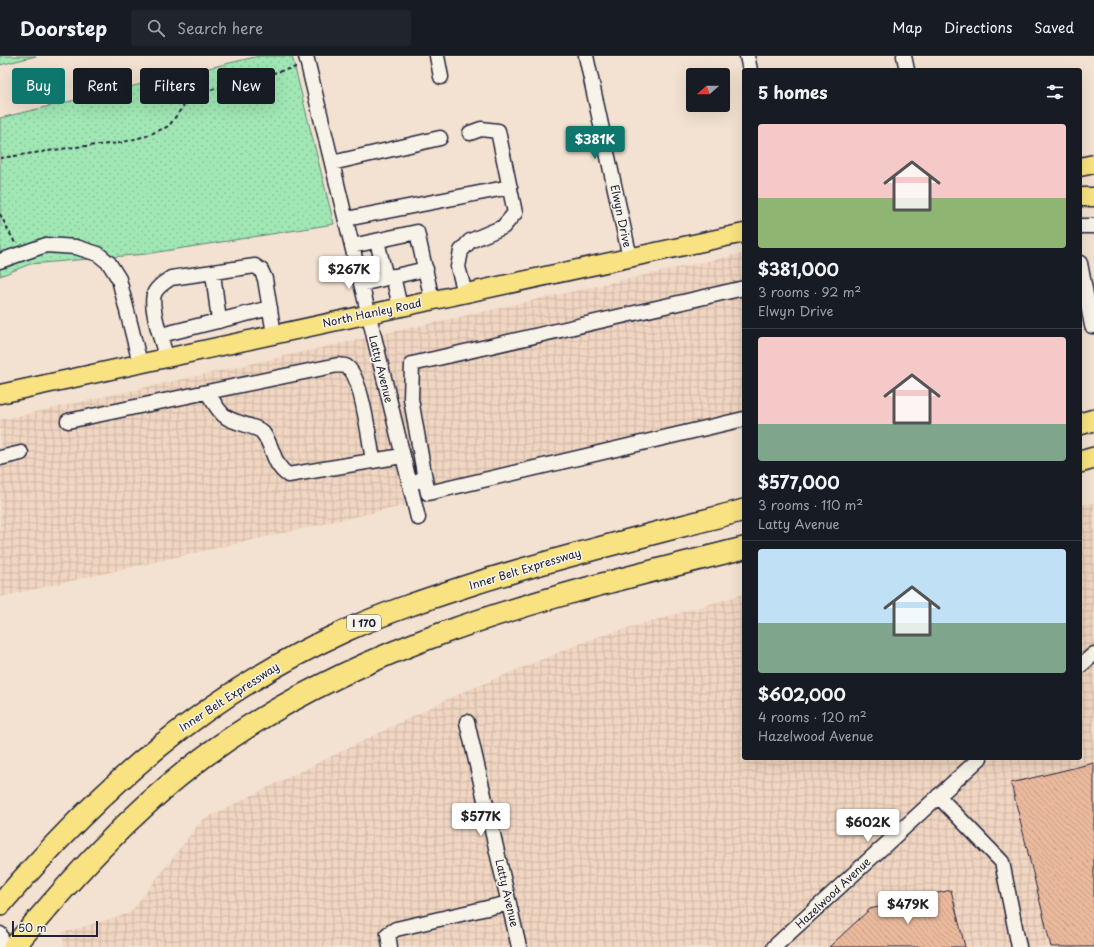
<!DOCTYPE html>
<html lang="en">
<head>
<meta charset="utf-8">
<style>
	body { margin:0; font-family:"Playpen Sans",sans-serif; background:#20242c; color:#f1f3f6; height:100vh; display:flex; flex-direction:column; font-size:15px; white-space:nowrap }
	* { box-sizing:border-box; margin:0 }
	p { font-size:13px; color:#9ea1a6 }
	.icon { flex:none; width:22px; height:22px; fill:none; stroke:currentColor; stroke-width:2; stroke-linecap:round; stroke-linejoin:round }
	.map { position:relative; flex:1; overflow:hidden }
	.panel { position:absolute; left:742px; top:12px; width:340px; height:692px; display:flex; flex-direction:column; background:#171b24; border-radius:4px; box-shadow:0 4px 16px #0002 }
	.panel>* { flex:none }
	.top-card { position:absolute; left:12px; top:12px; width:380px; height:36px; display:flex; gap:8px }
	.needle { width:26px; rotate:249deg }
	.buttons { position:absolute; left:686px; top:12px; display:grid; gap:8px }
	.buttons a { display:grid; place-items:center; width:44px; height:44px; border-radius:4px; background:#171b24; box-shadow:0 4px 16px #0002; font-size:20px }
	.scale { position:absolute; left:12px; bottom:10px; width:86px; box-sizing:border-box; padding-left:4px; border:2px solid #22223b; border-top:0; font-size:11px; line-height:14px; white-space:nowrap; color:#22223b; -webkit-text-stroke:3px #f7f3e8; paint-order:stroke }
	.price { position:absolute; translate:-50% -34px; padding:0 9px; border-radius:4px; background:#fff; color:#222; font-size:13px; line-height:26px; filter:drop-shadow(0 1px 2px #0008) }
	.price::after { content:''; position:absolute; left:50%; top:24px; width:12px; height:9px; margin-left:-6px; background:inherit; clip-path:polygon(0 0,100% 0,50% 100%) }
	.price.active { background:#0f766e; color:#fff }
	ul { padding:0; list-style:none }
	li { display:grid; align-content:center; gap:8px; height:212px; padding:0 16px }
	li+li { border-top:1px solid #363941 }
	li span { display:grid; place-items:center; height:124px; border-radius:4px; color:#555 }
	li>.icon { margin-inline-start:auto }
	span .icon { width:72px; height:72px; fill:#fffc; stroke-width:1 }
	li b { font-size:17px }
	h2 { display:flex; justify-content:space-between; align-items:center; height:48px; padding:0 16px; font-size:17px }
	.pill { padding:0 14px; border-radius:4px; background:#171b24; box-shadow:0 4px 16px #0002; font-size:14px; line-height:36px }
	.pill.active { background:#0f766e; color:#fff }
	header { display:flex; align-items:center; gap:24px; box-sizing:border-box; height:56px; padding:0 20px; background:#171b24; border-bottom:1px solid #363941 }
	header strong { font-size:19px }
	nav { display:flex; gap:22px; margin-inline-start:auto; font-size:14px }
	.search { width:280px; height:36px; background:#20242c; display:flex; align-items:center; gap:10px; box-sizing:border-box; padding:0 14px; border-radius:4px; color:#9ea1a6; font-size:15px }
	.map>svg:first-child { display:block }
</style>
</head>
<body>
<header>
<strong>Doorstep</strong>
<div class="search"><svg class="icon" aria-label="search" viewBox="0 0 24 24"><circle cx="10" cy="10" r="6"/><path d="M15 15l6 6"/></svg>Search here</div>
<nav><a>Map</a><a>Directions</a><a>Saved</a></nav>
</header>
<div class="map">
<svg width="1094" height="891" viewBox="0 0 1094 891">
	<defs>
		<pattern id="industrial-grid" width="8" height="8" patternUnits="userSpaceOnUse"><rect width="8" height="8" fill="#f1d6c1"/><path d="M0 4h8M4 0v8" fill="none" stroke="#ceb7a7"/></pattern>
		<pattern id="park-dots" width="8" height="8" patternUnits="userSpaceOnUse"><rect width="8" height="8" fill="#a0e7b4"/><path d="M2 2h.1M6 6h.1" fill="none" stroke="#8ac69c" stroke-width="1.8" stroke-linecap="round"/></pattern>
		<pattern id="building-back-hatch" width="6" height="6" patternUnits="userSpaceOnUse"><rect width="6" height="6" fill="#ebb99c"/><path d="M-1 5l2 2M0 0l6 6M5-1l2 2" fill="none" stroke="#c99f87"/></pattern>
	</defs>
	<rect width="100%" height="100%" fill="#f3e2d1"/>
	<filter id="ink" filterUnits="userSpaceOnUse"><feTurbulence type="fractalNoise" baseFrequency=".025" numOctaves="2"/><feDisplacementMap in="SourceGraphic" scale="8" xChannelSelector="R" yChannelSelector="G"/><feConvolveMatrix kernelMatrix="1 2 1 2 8 2 1 2 1" color-interpolation-filters="sRGB"/></filter>
	<g filter="url(#ink)">
		<path fill="url(#industrial-grid)" d="M744,197V373L0,541V364Z
			M1094,447V891H64L62,877L130,857L202,764L456,639L594,582L744,538V702H1080V449Z"/>
		<path fill="#a0e7b4" stroke="#618478" d="M0,0H36L0,9Z"/>
		<path fill="url(#park-dots)" stroke="#618478" d="M259,0H292L334,168L146,198L30,208L0,220V62Z"/>
		<path fill="url(#building-back-hatch)" stroke="#22223b" d="M1094,707V891H1051L1011,727Z
			M951,834L965,891H829L870,853Z"/>
		<g fill="none" stroke-linecap="round" stroke-linejoin="round">
			<defs>
				<path id="minor" d="M306,0L418,462
					M437,0L441,21
					M586,0L630,202
					M747,0L750,14
					M904,0L907,14
					M332,107L440,82
					M346,163L510,131
					M1080,170H1094
					M377,185L386,222
					M352,190L417,176L432,244
					M0,205L46,189L76,191L98,198L109,207L119,223L140,307
					M1080,207L1092,270H1094
					M213,217L219,265
					M393,220L400,251
					M361,228L426,213
					M465,237L458,211L461,195L470,185L503,171L515,157L498,75L481,73L470,77
					M161,279L270,252
					M166,301C163,287 148,249 155,236C159,229 165,226 171,222L255,210L261,214L265,223L274,278
					M207,336L338,309C340,310 345,309 347,311C361,318 370,387 373,405
					M68,365L207,336C213,344 218,356 226,361C236,368 258,370 263,377C274,391 272,408 288,419L402,400
					M0,402L21,397
					M425,423L428,437L744,363
					M409,427L425,423L411,343L412,308L744,232
					M1080,610L1094,598
					M467,666L519,891
					M938,740L1002,806L1019,891
					M0,878L3,891
					M390,891L388,878L396,873L509,847
					M774,891L980,702"/>
				<path id="major" d="M1080,111L1094,108
					M1080,141H1094
					M0,338L744,177"/>
				<path id="highway" d="M1080,368L1094,364
					M1080,406L1094,402
					M0,849C101,731 204,639 347,574C387,556 430,542 473,528C562,500 653,478 744,454
					M14,891C71,823 130,757 201,703C362,583 553,540 744,492"/>
			</defs>
			<use href="#minor" stroke="#22223b" stroke-width="17"/>
			<use href="#major" stroke="#22223b" stroke-width="21"/>
			<use href="#highway" stroke="#22223b" stroke-width="24"/>
			<path stroke="#22223b" stroke-width="2" stroke-dasharray="4 3" stroke-linecap="butt" d="M0,102L75,91L120,87L146,80L169,70L184,49L198,37L296,11
				M0,158L15,187"/>
			<use href="#minor" stroke="#f7f3e8" stroke-width="14"/>
			<use href="#major" stroke="#f8e281" stroke-width="18"/>
			<use href="#highway" stroke="#f8e281" stroke-width="21"/>
		</g>
	</g>
	<g text-anchor="middle" stroke-width="3" stroke-linejoin="round" paint-order="stroke">
		<rect fill="#f7f3e8" stroke="#62616f" stroke-width="1" x="347" y="559" width="34" height="16" rx="3"/>
		<g font-size="10" font-weight="bold" fill="#22223b">
			<text x="364" y="571">I 170</text>
		</g>
		<g font-size="11" fill="#22223b" stroke="#f7f3e8">
			<text transform="translate(621 160) rotate(78)" y="4">Elwyn Drive</text>
			<text transform="translate(372 257) rotate(-12)" y="4">North Hanley Road</text>
			<text transform="translate(381 313) rotate(76)" y="4">Latty Avenue</text>
			<text transform="translate(525 513) rotate(-17)" y="4">Inner Belt Expressway</text>
			<text transform="translate(229 641) rotate(-33)" y="4">Inner Belt Expressway</text>
			<text transform="translate(507 837) rotate(77)" y="4">Latty Avenue</text>
			<text transform="translate(833 837) rotate(-43)" y="4">Hazelwood Avenue</text>
		</g>
	</g>
</svg>
<div class="buttons">
<a><svg class="needle" viewBox="-14 -14 28 28"><path d="M0-13l5 13h-10z" fill="#e53935"/><path d="M0 13l5-13h-10z" fill="#9ea1a6"/></svg></a>
</div>
<div class="scale">50 m</div>
<b class="price active" style="left:595px;top:104px">$381K</b>
<b class="price" style="left:349px;top:234px">$267K</b>
<b class="price" style="left:481px;top:781px">$577K</b>
<b class="price" style="left:868px;top:787px">$602K</b>
<b class="price" style="left:908px;top:869px">$479K</b>
<div class="top-card">
<a class="pill active">Buy</a>
<a class="pill">Rent</a>
<a class="pill">Filters</a>
<a class="pill">New</a>
</div>
<section class="panel">
<h2>5 homes<svg class="icon" aria-label="filters" viewBox="0 0 24 24"><path d="M4 7h16M4 17h16"/><circle cx="9" cy="7" r="2"/><circle cx="15" cy="17" r="2"/></svg></h2>
<ul>
<li><span style="background:linear-gradient(#f6c9c9 60%,#8fb573 0)"><svg class="icon" aria-label="home" viewBox="0 0 24 24"><path d="M3 11l9-7 9 7M6 9v11h12V9"/></svg></span><div><b>$381,000</b><p>3 rooms · 92 m²</p><p>Elwyn Drive</p></div></li>
<li><span style="background:linear-gradient(#f6c9c9 70%,#7fa58c 0)"><svg class="icon" aria-label="home" viewBox="0 0 24 24"><path d="M3 11l9-7 9 7M6 9v11h12V9"/></svg></span><div><b>$577,000</b><p>3 rooms · 110 m²</p><p>Latty Avenue</p></div></li>
<li><span style="background:linear-gradient(#bfe0f5 60%,#7fa58c 0)"><svg class="icon" aria-label="home" viewBox="0 0 24 24"><path d="M3 11l9-7 9 7M6 9v11h12V9"/></svg></span><div><b>$602,000</b><p>4 rooms · 120 m²</p><p>Hazelwood Avenue</p></div></li>
</ul>
</section>
</div>
</body>
</html>
